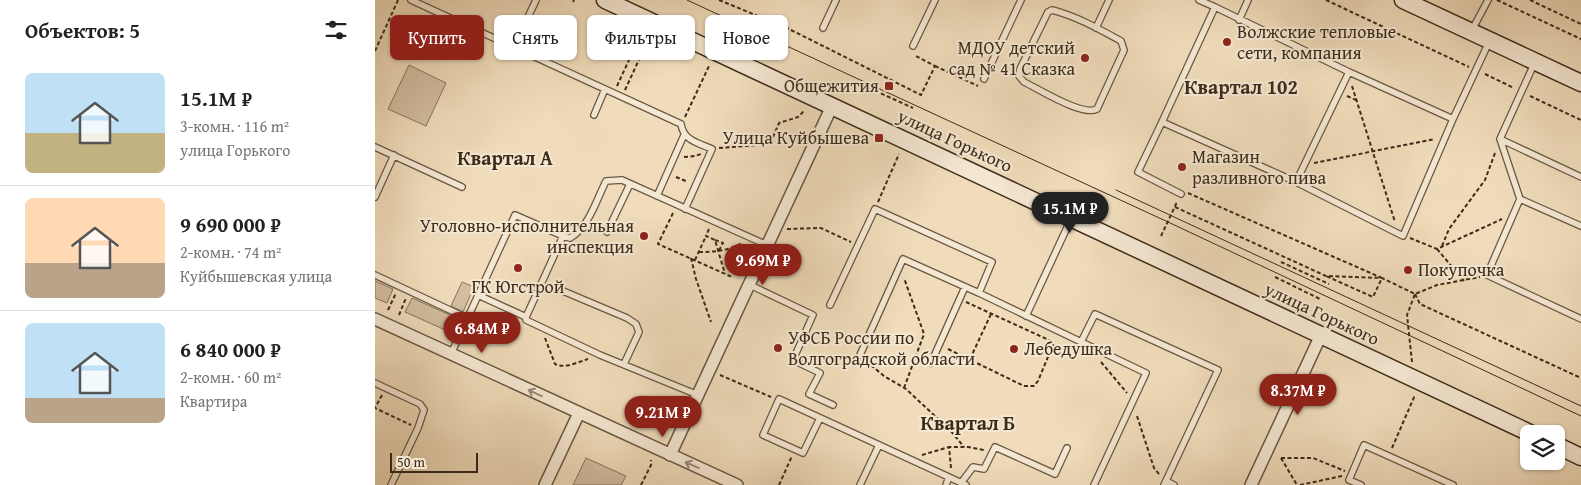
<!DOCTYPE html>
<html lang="ru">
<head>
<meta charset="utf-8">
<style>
	body { margin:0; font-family:"Gentium Book Plus",serif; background:#f2f2f2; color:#222; height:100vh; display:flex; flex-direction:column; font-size:19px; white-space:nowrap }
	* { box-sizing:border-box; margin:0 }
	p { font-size:16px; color:#767676 }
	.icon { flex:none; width:28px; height:28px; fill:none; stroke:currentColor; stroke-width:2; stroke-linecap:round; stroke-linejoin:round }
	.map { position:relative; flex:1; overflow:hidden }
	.side { display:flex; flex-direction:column; background:#fff; width:375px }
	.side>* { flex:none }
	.top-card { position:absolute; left:15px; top:15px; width:475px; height:45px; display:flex; gap:10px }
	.fabs { position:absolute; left:1145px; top:425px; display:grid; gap:10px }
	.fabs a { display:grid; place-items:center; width:45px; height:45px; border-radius:8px; background:#fff; box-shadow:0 1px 4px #0004; font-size:25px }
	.scale { position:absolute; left:15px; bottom:12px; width:88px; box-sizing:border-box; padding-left:5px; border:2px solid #3d2b1a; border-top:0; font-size:14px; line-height:18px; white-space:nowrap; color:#3d2b1a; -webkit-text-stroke:4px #f5e8d3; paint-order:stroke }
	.price { position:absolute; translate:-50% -42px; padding:0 11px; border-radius:18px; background:#8f2418; color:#fff; font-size:16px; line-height:32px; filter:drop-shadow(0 1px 2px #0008) }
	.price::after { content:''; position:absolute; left:50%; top:30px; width:15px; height:11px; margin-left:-8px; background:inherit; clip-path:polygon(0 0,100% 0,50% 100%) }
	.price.active { background:#222; color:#fff }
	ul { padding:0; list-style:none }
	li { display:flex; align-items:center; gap:15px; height:125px; padding:0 25px }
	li+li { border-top:1px solid #e0e0e0 }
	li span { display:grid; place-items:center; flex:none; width:140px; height:100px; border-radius:8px; color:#555 }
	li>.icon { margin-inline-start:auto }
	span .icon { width:60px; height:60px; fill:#fffc; stroke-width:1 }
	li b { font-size:21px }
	h2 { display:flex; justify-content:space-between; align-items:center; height:60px; padding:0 25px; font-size:21px }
	.chip { padding:0 18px; border-radius:8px; background:#fff; box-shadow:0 1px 4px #0004; font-size:18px; line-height:45px }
	.chip.active { background:#8f2418; color:#fff }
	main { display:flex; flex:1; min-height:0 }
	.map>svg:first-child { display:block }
</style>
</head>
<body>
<main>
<section class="side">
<h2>Объектов: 5<svg class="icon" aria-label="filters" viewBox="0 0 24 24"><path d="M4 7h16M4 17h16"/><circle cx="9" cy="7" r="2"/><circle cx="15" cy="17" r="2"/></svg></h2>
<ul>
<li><span style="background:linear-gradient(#bfe0f5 60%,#c2b280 0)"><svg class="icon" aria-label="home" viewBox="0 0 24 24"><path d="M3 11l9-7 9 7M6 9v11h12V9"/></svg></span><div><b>15.1M ₽</b><p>3-комн. · 116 m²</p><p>улица Горького</p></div></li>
<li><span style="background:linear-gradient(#ffd9b3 65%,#b9a48a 0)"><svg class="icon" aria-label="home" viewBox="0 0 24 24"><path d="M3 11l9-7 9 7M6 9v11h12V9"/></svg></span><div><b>9 690 000 ₽</b><p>2-комн. · 74 m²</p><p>Куйбышевская улица</p></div></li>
<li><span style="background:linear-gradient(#bfe0f5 75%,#b9a48a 0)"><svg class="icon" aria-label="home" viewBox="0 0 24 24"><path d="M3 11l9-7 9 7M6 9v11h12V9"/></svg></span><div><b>6 840 000 ₽</b><p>2-комн. · 60 m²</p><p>Квартира</p></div></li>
</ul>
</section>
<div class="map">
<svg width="1206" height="485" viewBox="0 0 1206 485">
	<rect width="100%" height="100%" fill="#f0dcbb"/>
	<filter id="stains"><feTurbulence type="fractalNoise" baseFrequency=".004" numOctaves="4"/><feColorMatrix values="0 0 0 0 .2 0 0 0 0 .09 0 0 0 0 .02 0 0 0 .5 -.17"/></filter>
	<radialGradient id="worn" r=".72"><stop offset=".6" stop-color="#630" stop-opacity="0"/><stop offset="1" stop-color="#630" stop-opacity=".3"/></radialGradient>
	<path fill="#d2bea0" stroke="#88745d" d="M34,65L71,83L51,126L13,109Z
		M0,281L18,289L12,303L0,298Z
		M87,282L99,287L88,312L76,306Z
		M37,298L84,319L77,333L30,312Z
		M211,458L251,476L246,485H198Z"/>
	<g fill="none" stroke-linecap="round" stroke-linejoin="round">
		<defs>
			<path id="lane" d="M36,0L306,124C308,140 323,143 337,149L310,209
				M824,0L840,7
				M677,10C701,16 724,29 746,41L749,50L722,109C708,117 664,89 649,82L644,76L645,69L673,12Z
				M864,20L873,0
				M448,28L461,0
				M721,28L734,0
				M1097,30L1113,0
				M538,46L560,0
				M139,47L161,0
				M609,79L646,0
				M219,115L230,89
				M1078,119L1114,42
				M787,122L763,172L806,194
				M1125,139L1206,177
				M0,147L87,187
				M921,182L787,122L840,7L974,72L1078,119L1028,236L921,182L974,72
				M282,196L309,135
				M0,197L19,155
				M1145,199L1125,139L1159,64
				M1206,226L1145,199L1112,275L1206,319
				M232,232L255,184
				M0,275L92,318
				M375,285L438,315L418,360L445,373L434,394L458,405
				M188,291L252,318L261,324L264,332L249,364
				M103,295L151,317V320L225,355L323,395
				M455,305L500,209L617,262L604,293
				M651,316L696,219
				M151,317L188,236L195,238C214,227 221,201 231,181L247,180L392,245
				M706,342L720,314L843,370L789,485
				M76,354L140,215L188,236
				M485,355L528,259L604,293L771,373L719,485
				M556,363L590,287
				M0,383L45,404L49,410L43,428L16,485
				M445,418L428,453L388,435L404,399L591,485
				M791,481L799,485
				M586,483L598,467L609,469L620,447L680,474L692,448
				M485,485L504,445
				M571,485L574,477
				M986,485L974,480L989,445L1078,485"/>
			<path id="street" d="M0,319L362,485
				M295,455L457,106
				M170,485L204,413
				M876,485L946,335"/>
			<path id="secondary" d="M230,0L1157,434
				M1028,0L1206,83
				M1181,445L1206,457"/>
		</defs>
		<use href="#lane" stroke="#6a5742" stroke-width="8"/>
		<use href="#street" stroke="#6a5742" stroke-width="14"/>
		<use href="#secondary" stroke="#3d2b1a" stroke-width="19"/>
		<path stroke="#3d2b1a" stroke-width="2" stroke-dasharray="4 2.5" stroke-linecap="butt" d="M344,0L412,28L546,95L560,66L539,55
			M951,0L1094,67
			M1122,0L1206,39
			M1155,0L1206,24
			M198,2L199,0
			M0,51L23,0
			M560,66L603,86
			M1110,74L1139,88
			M242,86L266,34
			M977,86L1020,222
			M250,90L274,38
			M459,92L466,91L481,82L538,108
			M972,96L981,100
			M1155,96L1206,120
			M310,117L334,66
			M344,148L395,144L404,123L423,117L430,110
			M309,157L320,156L326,154
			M939,163L1060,139
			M301,177L313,182
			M813,193L1007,278L998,297L951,276
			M503,202L524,154
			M800,207L951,276L1007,278L1040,294L1062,285L1105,277
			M298,213L283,244L357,277
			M334,229L331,236L340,240L350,274
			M412,229L446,228L476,242
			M786,236L802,202
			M1035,238L1062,249L1127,219
			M340,240L348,243L343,252
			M1067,246L1074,229L1110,180L1120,153
			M1062,249L1089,281
			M324,252C339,252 353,251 367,243
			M316,258L321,279L336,322
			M320,260L331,236
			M906,262L954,284
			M900,277L945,299
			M1040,294L1045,304L1206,378
			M13,310L21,293
			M24,315L31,298
			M170,338L180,364C190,369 203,362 213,359
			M573,349L649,386H659L663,381L678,345L676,341L591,302
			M595,359L616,314
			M491,361L509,376L531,389L576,431L589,447
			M726,362L752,393
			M1037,362L1032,315L1040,294
			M345,375L396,397
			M529,388L549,334L529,278
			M7,395L0,408L36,425
			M762,416L779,468L784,474
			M1017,448L1040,395
			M547,455L574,447
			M906,458H938L970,471
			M906,458L922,485
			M576,468L574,447H593L609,450
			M266,485L276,465V460
			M404,485L417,456
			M925,485L967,476"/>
		<use href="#lane" stroke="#f5e8d3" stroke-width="5.5"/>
		<use href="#street" stroke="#f5e8d3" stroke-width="11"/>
		<use href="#secondary" stroke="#f5e8d3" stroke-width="16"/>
		<path stroke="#3d2b1a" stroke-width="1" d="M312,0L793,222L1206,416
			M741,190L1206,406"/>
	</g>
	<defs><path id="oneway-shaft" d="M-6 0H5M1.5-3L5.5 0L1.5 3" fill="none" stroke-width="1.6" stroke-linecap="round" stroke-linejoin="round" transform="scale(1.25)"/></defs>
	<g stroke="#998a76">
		<use href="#oneway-shaft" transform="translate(160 393) rotate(-155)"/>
		<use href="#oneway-shaft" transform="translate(317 465) rotate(-156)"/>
	</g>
	<g fill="#8f2418" stroke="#f5e8d3" stroke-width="2">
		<circle cx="852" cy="42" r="5"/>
		<circle cx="710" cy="58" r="5"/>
		<rect x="509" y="81" width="10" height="10" rx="2.5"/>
		<rect x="499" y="133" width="10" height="10" rx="2.5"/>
		<circle cx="807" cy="167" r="5"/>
		<circle cx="269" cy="236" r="5"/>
		<circle cx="143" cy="268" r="5"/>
		<circle cx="1033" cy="270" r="5"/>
		<circle cx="403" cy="348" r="5"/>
		<circle cx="639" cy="349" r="5"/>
	</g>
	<g text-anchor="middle" stroke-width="4" stroke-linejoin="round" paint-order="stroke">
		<g font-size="18" fill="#3d2b1a" stroke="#f5e8d3" text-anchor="start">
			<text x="862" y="38">Волжские тепловые<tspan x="862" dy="21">сети, компания</tspan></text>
			<text x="700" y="54" text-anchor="end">МДОУ детский<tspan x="700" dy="21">сад № 41 Сказка</tspan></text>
			<text x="504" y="92" text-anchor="end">Общежития</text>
			<text x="494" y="144" text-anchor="end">Улица Куйбышева</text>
			<text x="817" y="163">Магазин<tspan x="817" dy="21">разливного пива</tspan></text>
			<text x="259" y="232" text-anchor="end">Уголовно-исполнительная<tspan x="259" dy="21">инспекция</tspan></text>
			<text x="1043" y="276">Покупочка</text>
			<text x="143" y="293" text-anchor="middle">ГК Югстрой</text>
			<text x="413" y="344">УФСБ России по<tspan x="413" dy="21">Волгоградской области</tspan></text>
			<text x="649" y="355">Лебедушка</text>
		</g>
		<g font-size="18" fill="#3d2b1a" stroke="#f5e8d3">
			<text transform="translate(580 141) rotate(25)" y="6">улица Горького</text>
			<text transform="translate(947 314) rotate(25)" y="6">улица Горького</text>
		</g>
		<g font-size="20" font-weight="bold" fill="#3d2b1a" stroke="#f5e8d3">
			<text x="866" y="94">Квартал 102</text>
			<text x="130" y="165">Квартал А</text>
			<text x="593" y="430">Квартал Б</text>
		</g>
	</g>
	<rect width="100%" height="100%" filter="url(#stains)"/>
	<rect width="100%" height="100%" fill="url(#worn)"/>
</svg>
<div class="fabs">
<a><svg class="icon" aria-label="layers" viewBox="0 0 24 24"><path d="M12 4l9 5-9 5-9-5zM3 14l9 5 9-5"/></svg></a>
</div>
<div class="scale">50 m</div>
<b class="price active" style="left:695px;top:234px">15.1M ₽</b>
<b class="price" style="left:388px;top:286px">9.69M ₽</b>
<b class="price" style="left:107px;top:354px">6.84M ₽</b>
<b class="price" style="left:923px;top:416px">8.37M ₽</b>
<b class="price" style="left:288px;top:438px">9.21M ₽</b>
<div class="top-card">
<a class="chip active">Купить</a>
<a class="chip">Снять</a>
<a class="chip">Фильтры</a>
<a class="chip">Новое</a>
</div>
</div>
</main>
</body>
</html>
